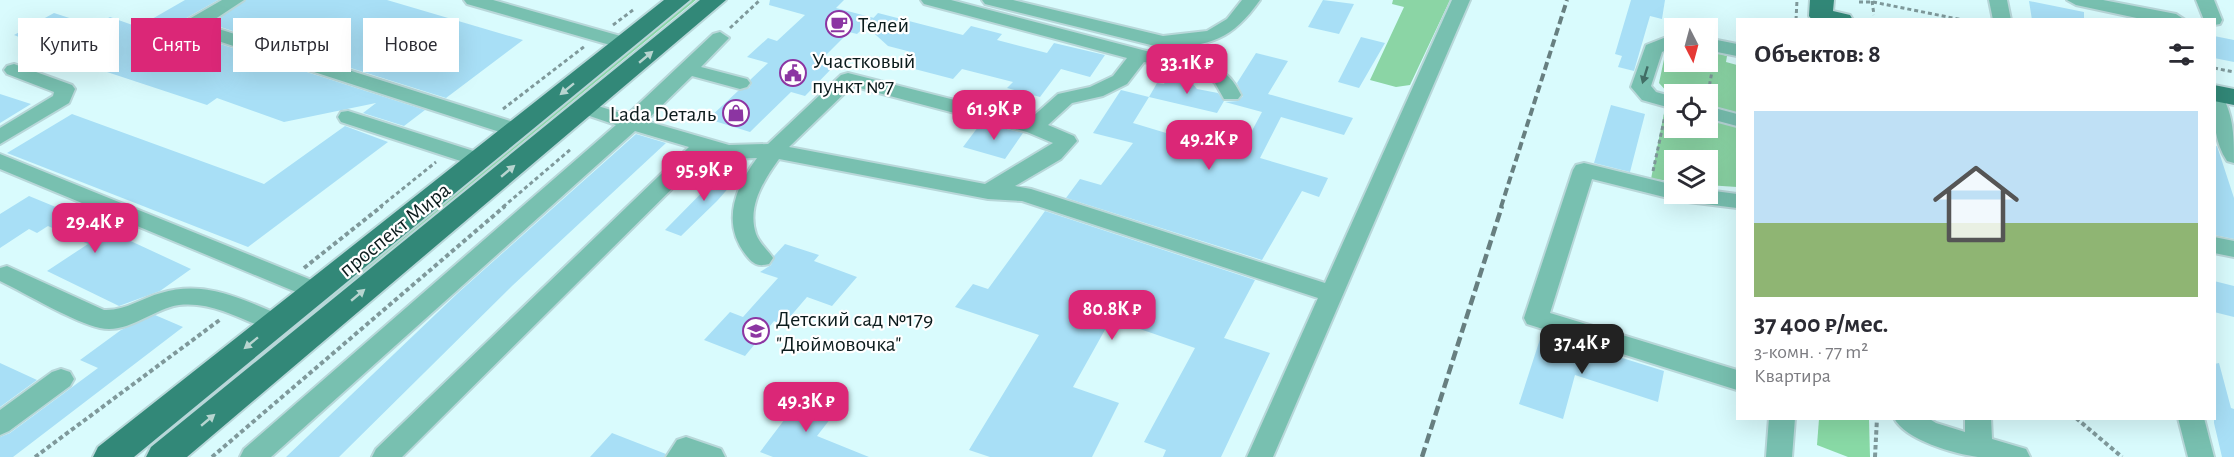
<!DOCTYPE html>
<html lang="ru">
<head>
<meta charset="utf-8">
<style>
	body { margin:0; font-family:"Alegreya Sans",sans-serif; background:#f7f7f7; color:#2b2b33; height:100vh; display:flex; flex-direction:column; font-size:22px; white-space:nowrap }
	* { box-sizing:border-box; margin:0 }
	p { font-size:20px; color:#7c7c81 }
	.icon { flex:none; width:33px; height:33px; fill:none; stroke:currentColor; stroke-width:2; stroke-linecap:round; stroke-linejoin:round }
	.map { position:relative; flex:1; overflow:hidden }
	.side { position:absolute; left:1736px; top:18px; width:480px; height:402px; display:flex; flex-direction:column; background:#fff; border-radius:0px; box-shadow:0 6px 24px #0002 }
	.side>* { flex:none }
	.top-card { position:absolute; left:18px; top:18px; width:570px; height:54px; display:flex; gap:12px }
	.needle { width:39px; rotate:174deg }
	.buttons { position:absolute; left:1664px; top:18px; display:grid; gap:12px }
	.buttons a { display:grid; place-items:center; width:54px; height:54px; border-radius:0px; background:#fff; box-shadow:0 6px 24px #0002; font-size:30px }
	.price { position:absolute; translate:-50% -51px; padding:0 14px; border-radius:12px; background:#db2777; color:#fff; font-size:20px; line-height:39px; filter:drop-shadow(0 2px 3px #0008) }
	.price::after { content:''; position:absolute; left:50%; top:36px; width:18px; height:14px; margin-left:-9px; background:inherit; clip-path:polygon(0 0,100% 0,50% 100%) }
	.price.active { background:#222; color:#fff }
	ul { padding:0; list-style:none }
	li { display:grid; align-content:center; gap:12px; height:318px; padding:0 18px }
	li+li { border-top:2px solid #e1e1e2 }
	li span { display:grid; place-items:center; height:186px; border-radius:0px; color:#555 }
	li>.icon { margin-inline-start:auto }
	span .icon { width:108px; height:108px; fill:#fffc; stroke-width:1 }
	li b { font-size:26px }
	h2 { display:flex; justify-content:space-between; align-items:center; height:72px; padding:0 18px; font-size:26px }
	.pill { padding:0 21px; border-radius:0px; background:#fff; box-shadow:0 6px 24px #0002; font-size:21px; line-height:54px }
	.pill.active { background:#db2777; color:#fff }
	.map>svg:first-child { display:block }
</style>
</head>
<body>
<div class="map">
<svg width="2234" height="457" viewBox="0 0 2234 457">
	<rect width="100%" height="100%" fill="#d9fbfd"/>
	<path fill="#8bd5a5" d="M688,0H696L325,304L318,301Z
		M1393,0H1450L1410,85L1396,87L1370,80L1404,7L1392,4Z
		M1674,48V62H1707V50L1727,56L1726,62L1737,65V113L1707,105V94H1669L1659,83L1666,50Z
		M1665,108L1674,111V128H1707V119L1737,127V187L1707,185V160H1674V181L1651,179Z"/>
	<path fill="#89daa6" d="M1819,419H1869L1870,457H1848L1817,445Z"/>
	<path fill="#a8dff6" d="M185,0H218L183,20L180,27L183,32L425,110L404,126L363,113L376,103L284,122L217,98L207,105L104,71L14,35L54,13L94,26L110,17L138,27Z
		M246,0H387L523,40L446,98L211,24Z
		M770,0H844L836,8L874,18L857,34L849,32L821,60L836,64L805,96L791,92L750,132L708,119L738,91L749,88L752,83L750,80L768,63L747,57L768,38L777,41L805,15L769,5Z
		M1323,0L1354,4L1339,34L1308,27Z
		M1631,0H1665L1662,19L1650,16L1634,71L1618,67L1622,56L1615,54Z
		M2029,1L2084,12V20H2032Z
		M878,13L963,35L971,26L1002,34L997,40L1047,53L1054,43L1105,55L1090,77L1061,69L1040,97L1007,88L1013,82L962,69L953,79L903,66L915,53L888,46L866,26Z
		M2214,36L2234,40V62L2214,58Z
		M1361,37L1385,43L1359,88L1338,82Z
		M1256,53L1288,61L1268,94L1353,118L1344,135L1281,117L1260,158L1328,178L1319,197L1302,191L1262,260L1066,198L1080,179L1101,185L1133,143L1093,133L1121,90L1149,97L1133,123L1239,155L1262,112L1225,102L1238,101L1243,96L1237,83Z
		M1180,76L1188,78L1197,89L1218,93L1224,101L1217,113L1149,97L1157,83L1164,84L1167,78Z
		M0,94L31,104L0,123Z
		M1611,105L1645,114L1630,172L1594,163Z
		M72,114L264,184L345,126L388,142L248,247L7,153Z
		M990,125L1023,133L1005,159L963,147L978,127L987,129Z
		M636,134L666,143L512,286L339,457H286L459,292Z
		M2217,146L2234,198V239L2214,235V147Z
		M729,165L740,175L717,201L681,236L665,230Z
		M29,196L68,212L191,269L160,291L119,306L47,271L88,244L48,226L37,233L29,229L0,248V214Z
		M1045,211L1255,280L1224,338L1270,353L1221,457H1163L1166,450L1144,442L1195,348L1111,319L1073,387L1119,403L1092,457H990L969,450L1039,335L955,307L973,284L988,289Z
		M785,244L819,255L814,261L857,277L832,306L807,297L783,325L774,321L745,356L704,340L730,312L743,317L778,278L760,272L771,265L774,256Z
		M2214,281L2234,286V317L2214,312Z
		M155,315L183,327L13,457H0V437L10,433L98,368L80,360L121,330Z
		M1542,333L1664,371L1658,402L1575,375L1563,419L1519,404Z
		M0,363L37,380L0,407Z
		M2219,363L2231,408L2234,409V457H2222L2214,423V364Z
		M806,391L831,399L820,414L831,418L817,436L869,457H773L760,452Z
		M612,433L666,454L664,457H590Z"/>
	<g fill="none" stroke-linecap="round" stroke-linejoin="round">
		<defs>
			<path id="minor" d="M222,0H244L206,25L523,125L526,130L523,135H509L184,30L182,26L184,22Z
				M464,0H493L631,39L634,43L631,47H617L467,4Z
				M921,0H951L1177,59C1207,60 1228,67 1241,95L1238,99H1224L1215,83L1204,74L1144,62L1127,84L1103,96L1072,103L1048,125L1074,136L1077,141L1061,159L1015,186L1031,189L1325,283L1452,0H1470L1273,457H1247L1318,298L1022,201L988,199L779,159C763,181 747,207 756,234C759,243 768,250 773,258L769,264C758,267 753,264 746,255C721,223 735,188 757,158L728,159L708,153L402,457H372L376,449L689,147L635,131L271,457H240L244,449L616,125L578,112L575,108L578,104L585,102L627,115L713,34L720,32L729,38L701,67L747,79L750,83L747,87L740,89L692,76L646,121L729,145L768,144L841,75L848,73L1030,119L1058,94L1090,87L1113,76L1127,58L924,4ZM852,86L1027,132L1053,143L985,184L789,147Z
				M982,0H1013L1163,36L1207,31L1227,19L1242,0H1260C1232,40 1210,46 1163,48L985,4Z
				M1989,0H2007L2011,20H1993Z
				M2067,0H2103L2176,14L2185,20H2146L2076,5Z
				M2196,0H2214L2222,20L2220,24L2214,25V20H2204Z
				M1674,34V47L1662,52L1651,86L1656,92L1674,97V109L1642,100L1631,87L1646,45Z
				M1707,38L1737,44V56L1707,50Z
				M14,64L72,85L75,89L69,103L0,144V128L53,96L54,92L7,74L4,70L7,66Z
				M2214,92L2221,94C2234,115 2234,139 2234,163L2227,161C2213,140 2214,116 2214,92Z
				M1707,106L1737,114V126L1707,118Z
				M348,111L486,155L490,160L486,165L479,167L341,122L338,117L341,112Z
				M0,154L324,285L328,291L324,297L316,300L308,297L0,169Z
				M1584,163L1674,185V194H1707V190L1737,194V208L1680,201L1592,179L1550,313L1737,370V390L1527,324L1524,318L1573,170L1576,165Z
				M2214,237L2234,241V257L2214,253Z
				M7,266L104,310C125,311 142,298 161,293C205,279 244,300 285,317L288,323L285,329L276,332C244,322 215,301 179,305C152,309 129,334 100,328C75,323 25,293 0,281V268Z
				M61,369L70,372L74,379L70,386L9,431L0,435V410L52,372Z
				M1769,418H1795L1792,457H1766Z
				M1894,418H1928L1936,423L1965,432V418H1991L1992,439L2026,449L2030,457C2014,457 1995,457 1978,457C1955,454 1905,440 1894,418Z
				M2178,418H2204L2214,457H2188Z
				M686,437L721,449L725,457H666L677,440Z"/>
			<path id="major" d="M664,0H690L134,457H93L98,447Z
				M700,0H726L187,457H146L151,447Z
				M1810,0H1834L1833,11L1850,15L1853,20H1812L1809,16Z
				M2214,85L2234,89V105L2214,101Z"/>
		</defs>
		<use href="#minor" stroke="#b8d7d9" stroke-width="4"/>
		<use href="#major" stroke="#b8d7d9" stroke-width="4"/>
		<path stroke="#7f999b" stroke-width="3" stroke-dasharray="4 3" stroke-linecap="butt" d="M1872,1L1874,15
			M1859,2H1873L1963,20
			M1796,20L1797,0
			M613,25L633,10
			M730,28L760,0
			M2214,68L2234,72
			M1707,99L1714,60
			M503,109L585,46
			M1653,171L1665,116
			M380,207L436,162
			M503,207L571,149"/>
		<path stroke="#7f999b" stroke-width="4" stroke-dasharray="4.5 3" stroke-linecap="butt" d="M304,268L382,206
			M2076,418L2122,457
			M35,457L221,319
			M212,457L505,206
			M1875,457L1877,418"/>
		<use href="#minor" fill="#78c0b0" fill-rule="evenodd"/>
		<use href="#major" fill="#328878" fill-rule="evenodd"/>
		<path stroke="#677f80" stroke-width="4" stroke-dasharray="8 4" stroke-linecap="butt" d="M1501,207L1567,0"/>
		<path stroke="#677f80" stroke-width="4.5" stroke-dasharray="10 4.5" stroke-linecap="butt" d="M1422,457L1502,206"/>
	</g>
	<defs><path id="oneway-solid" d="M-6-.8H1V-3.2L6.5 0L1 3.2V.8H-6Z" transform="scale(1.5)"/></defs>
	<g fill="#b7d5d0">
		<use href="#oneway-solid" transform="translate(646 57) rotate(-40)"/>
		<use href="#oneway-solid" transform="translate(567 89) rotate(141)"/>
		<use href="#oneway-solid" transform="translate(508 171) rotate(-40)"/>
		<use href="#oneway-solid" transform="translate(358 295) rotate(-40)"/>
		<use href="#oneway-solid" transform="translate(251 343) rotate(141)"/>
		<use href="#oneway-solid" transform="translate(208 420) rotate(-40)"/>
	</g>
	<use fill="#426e66" href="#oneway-solid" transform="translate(1645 75) rotate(107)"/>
	<defs>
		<symbol id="cafe-ring" viewBox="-11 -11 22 22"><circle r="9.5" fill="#fff" stroke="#8c35a2" stroke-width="1.5"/><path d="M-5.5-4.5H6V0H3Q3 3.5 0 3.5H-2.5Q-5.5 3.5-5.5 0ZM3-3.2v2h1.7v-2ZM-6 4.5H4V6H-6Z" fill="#8c35a2"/></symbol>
		<symbol id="civic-ring" viewBox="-11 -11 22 22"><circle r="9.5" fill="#fff" stroke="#8c35a2" stroke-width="1.5"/><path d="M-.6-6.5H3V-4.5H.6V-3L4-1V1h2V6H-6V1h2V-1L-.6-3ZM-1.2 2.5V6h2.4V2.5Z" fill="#8c35a2"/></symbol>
		<symbol id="shop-ring" viewBox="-11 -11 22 22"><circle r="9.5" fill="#fff" stroke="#8c35a2" stroke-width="1.5"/><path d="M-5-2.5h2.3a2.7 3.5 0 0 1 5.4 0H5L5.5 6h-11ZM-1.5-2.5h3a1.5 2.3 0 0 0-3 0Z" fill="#8c35a2"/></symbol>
		<symbol id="school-ring" viewBox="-11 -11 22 22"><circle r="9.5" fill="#fff" stroke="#8c35a2" stroke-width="1.5"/><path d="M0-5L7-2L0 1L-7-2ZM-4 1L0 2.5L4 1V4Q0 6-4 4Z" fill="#8c35a2"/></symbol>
	</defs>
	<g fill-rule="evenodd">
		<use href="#cafe-ring" x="824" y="9" width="30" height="30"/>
		<use href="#civic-ring" x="778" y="58" width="30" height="30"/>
		<use href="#shop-ring" x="721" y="98" width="30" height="30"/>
		<use href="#school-ring" x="741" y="316" width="30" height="30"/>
	</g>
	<g text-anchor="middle" stroke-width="4.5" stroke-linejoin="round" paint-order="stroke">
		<g font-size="22" fill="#0c1c1d" stroke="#fff" text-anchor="start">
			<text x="858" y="32">Телей</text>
			<text x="812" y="68">Участковый<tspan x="812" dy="25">пункт №7</tspan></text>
			<text x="716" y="121" text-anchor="end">Lada Dеталь</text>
			<text x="776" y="326">Детский сад №179<tspan x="776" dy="25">"Дюймовочка"</tspan></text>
		</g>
		<g font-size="22" fill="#0c1c1d" stroke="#fff">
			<text transform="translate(394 229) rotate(-39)" y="8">проспект Мира</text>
		</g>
	</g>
</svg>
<div class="buttons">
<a><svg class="needle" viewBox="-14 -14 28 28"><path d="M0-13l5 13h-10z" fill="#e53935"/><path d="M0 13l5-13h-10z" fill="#7c7c81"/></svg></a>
<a><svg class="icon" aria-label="locate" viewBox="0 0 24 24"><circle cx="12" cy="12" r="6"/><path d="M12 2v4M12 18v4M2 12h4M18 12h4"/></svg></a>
<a><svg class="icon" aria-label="layers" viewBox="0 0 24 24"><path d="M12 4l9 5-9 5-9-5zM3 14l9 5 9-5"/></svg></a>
</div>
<b class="price" style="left:1187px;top:95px">33.1K ₽</b>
<b class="price" style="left:994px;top:141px">61.9K ₽</b>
<b class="price" style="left:1209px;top:171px">49.2K ₽</b>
<b class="price" style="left:704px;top:202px">95.9K ₽</b>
<b class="price" style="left:95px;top:254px">29.4K ₽</b>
<b class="price" style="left:1112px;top:341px">80.8K ₽</b>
<b class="price active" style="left:1582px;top:375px">37.4K ₽</b>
<b class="price" style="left:806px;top:433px">49.3K ₽</b>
<div class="top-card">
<a class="pill">Купить</a>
<a class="pill active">Снять</a>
<a class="pill">Фильтры</a>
<a class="pill">Новое</a>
</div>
<section class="side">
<h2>Объектов: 8<svg class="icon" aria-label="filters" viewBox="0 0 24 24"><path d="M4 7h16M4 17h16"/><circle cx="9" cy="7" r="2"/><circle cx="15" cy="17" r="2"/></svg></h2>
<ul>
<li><span style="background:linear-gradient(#bfe0f5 60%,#8fb573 0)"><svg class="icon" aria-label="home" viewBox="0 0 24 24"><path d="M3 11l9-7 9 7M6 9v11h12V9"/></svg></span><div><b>37 400 ₽/мес.</b><p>3-комн. · 77 m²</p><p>Квартира</p></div></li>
</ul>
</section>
</div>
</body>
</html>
